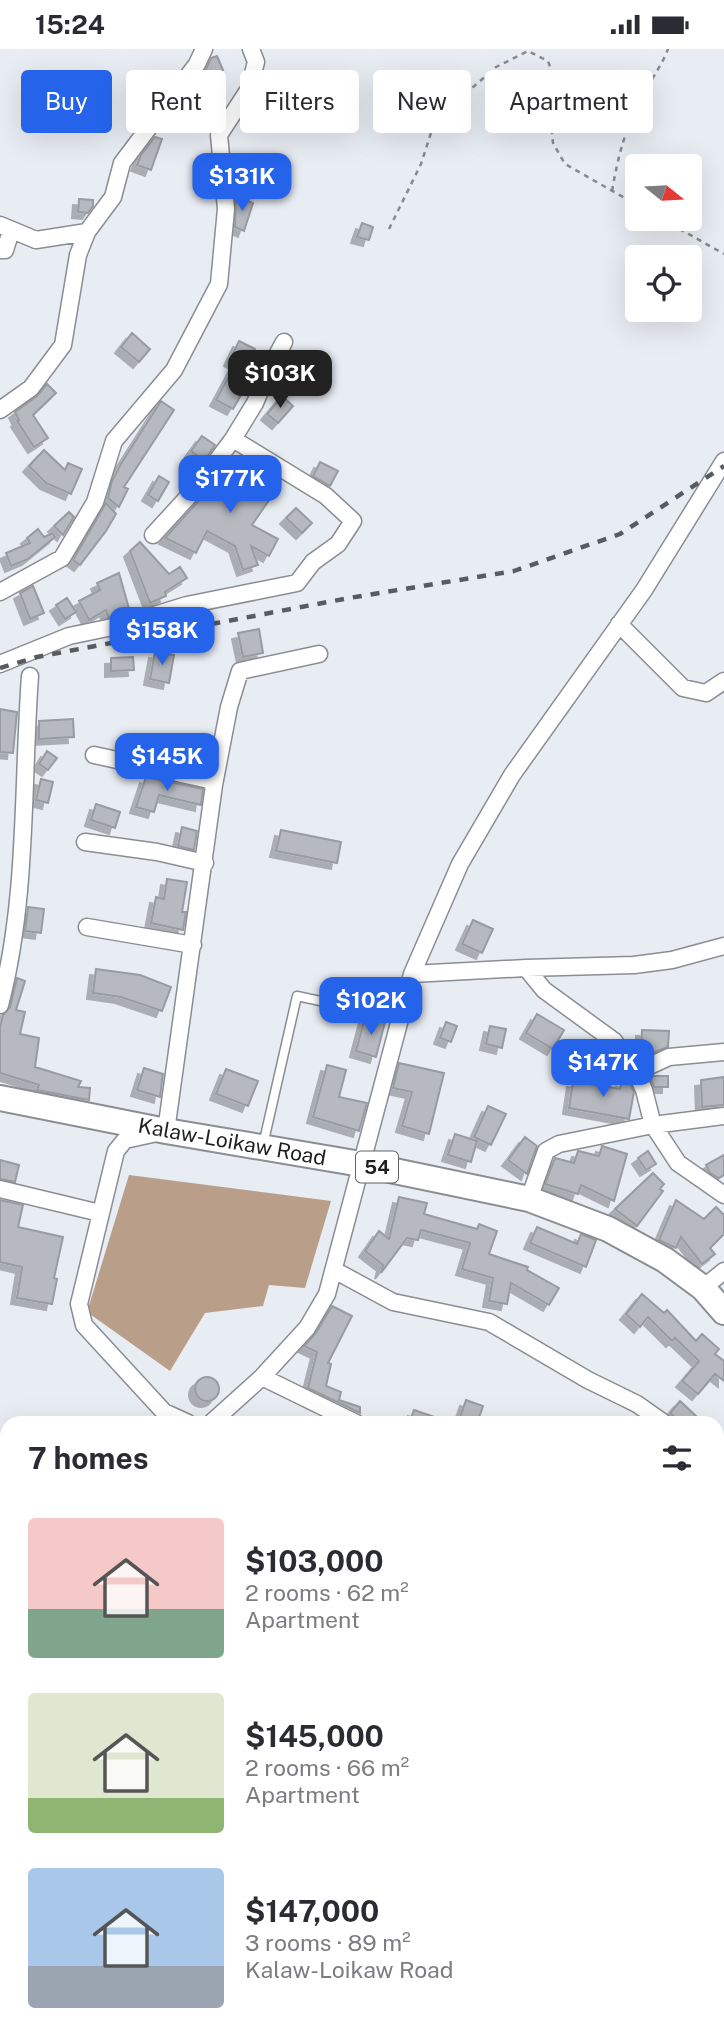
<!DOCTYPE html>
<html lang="en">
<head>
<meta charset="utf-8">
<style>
	body { margin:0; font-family:"Public Sans",sans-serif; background:#f7f7f7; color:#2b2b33; height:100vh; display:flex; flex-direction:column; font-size:26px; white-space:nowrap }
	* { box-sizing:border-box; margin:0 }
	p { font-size:23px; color:#7c7c81 }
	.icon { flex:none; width:38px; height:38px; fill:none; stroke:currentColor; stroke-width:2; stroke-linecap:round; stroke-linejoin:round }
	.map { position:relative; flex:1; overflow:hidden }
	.drawer { position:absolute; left:0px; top:1367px; width:724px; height:625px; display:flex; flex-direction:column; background:#fff; border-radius:21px 21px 0 0; box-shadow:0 7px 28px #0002 }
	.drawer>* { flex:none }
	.top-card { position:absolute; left:21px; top:21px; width:682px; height:63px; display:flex; gap:14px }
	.needle { width:46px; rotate:108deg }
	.buttons { position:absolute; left:625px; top:105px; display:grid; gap:14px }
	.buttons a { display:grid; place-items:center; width:77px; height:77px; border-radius:7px; background:#fff; box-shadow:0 7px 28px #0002; font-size:35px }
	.price { position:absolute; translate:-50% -60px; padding:0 16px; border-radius:14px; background:#2563eb; color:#fff; font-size:23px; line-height:46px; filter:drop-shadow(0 2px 4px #0008) }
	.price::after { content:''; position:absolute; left:50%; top:42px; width:21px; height:16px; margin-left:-10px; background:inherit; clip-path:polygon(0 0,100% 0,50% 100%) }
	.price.selected { background:#222; color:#fff }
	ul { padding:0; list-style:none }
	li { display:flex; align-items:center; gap:21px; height:175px; padding:0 28px }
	li span { display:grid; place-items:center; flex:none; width:196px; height:140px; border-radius:7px; color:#555 }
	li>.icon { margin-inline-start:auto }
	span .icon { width:84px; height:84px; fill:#fffc; stroke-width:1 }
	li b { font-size:30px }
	h2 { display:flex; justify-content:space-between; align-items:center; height:84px; padding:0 28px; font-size:30px }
	.chip { padding:0 24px; border-radius:7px; background:#fff; box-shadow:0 7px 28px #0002; font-size:24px; line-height:63px }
	.chip.selected { background:#2563eb; color:#fff }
	.status { display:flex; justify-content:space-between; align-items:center; height:49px; padding:0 35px; background:#fff; direction:ltr }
	.status svg { height:19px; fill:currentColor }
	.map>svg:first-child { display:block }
</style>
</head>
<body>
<div class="status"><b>15:24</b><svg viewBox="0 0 49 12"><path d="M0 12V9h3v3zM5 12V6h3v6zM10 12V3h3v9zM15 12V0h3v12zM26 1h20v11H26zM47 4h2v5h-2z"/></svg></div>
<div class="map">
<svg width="724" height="1991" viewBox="0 0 724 1991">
	<defs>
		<filter id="shadow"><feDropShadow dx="-6" dy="6" stdDeviation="0" flood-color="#0004"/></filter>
	</defs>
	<rect width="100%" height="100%" fill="#e8ecf3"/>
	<path fill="#b99e89" d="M129,1126L331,1152L305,1239L269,1236L263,1257L205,1264L170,1322L87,1263Z
		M0,1485L7,1487V1583L0,1581Z"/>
	<path fill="#b6b9c0" stroke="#989ba1" stroke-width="2" filter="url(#shadow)" d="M217,7L223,21L209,27L206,20L211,9Z
		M195,35L205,49L193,57L186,47Z
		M155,88L162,90L151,121L137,116L141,106Z
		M236,148L253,154L244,182L235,178Z
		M79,150L93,151V157L88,164L78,163Z
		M362,174L373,178L369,191L357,188Z
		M132,284L150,300L139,313L121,298Z
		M239,292L255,300L238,335L245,339L233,360L216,351L236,314L230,311Z
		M47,335L56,344L33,366L48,389L34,398L17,372L19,371L15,363L37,347Z
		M282,347L293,357L278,374L267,365Z
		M161,352L174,361L124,438L128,440L119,458L108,449L112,432L122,413Z
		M202,387L215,396L204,412L191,402Z
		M44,401L65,421L68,414L82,420L71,445L46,434L29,417Z
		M240,407L251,415L247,422L276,441L252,476L278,490L269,507L251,497L258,516L243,521L235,497L207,482L196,504L165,489L205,445L221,423L227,427Z
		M320,413L338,422L330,437L313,427Z
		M159,427L169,433L158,452L148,446Z
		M106,454L116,465L106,482L80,516L73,511Z
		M296,459L312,474L302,484L286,469Z
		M69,463L74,468L63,486L54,477Z
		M38,480L44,488L53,484L55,488L28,510L11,517L6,504L30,494L27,489Z
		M140,493L169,525L180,518L187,529L165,543L166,547L150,554L130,502Z
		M119,524L130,563L108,568L106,561L89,571L79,552L100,541L97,534Z
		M33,537L44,564L30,570L20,544Z
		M67,549L76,563L65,570L56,556Z
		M259,580L263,604L243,608L238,584Z
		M155,603L174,606L169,634L150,630Z
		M133,608L134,621L111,622V609Z
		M0,660L17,663L13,704L0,703Z
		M73,670L74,688L39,690V672Z
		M152,687L172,690L168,711L149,707Z
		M47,702L57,709L48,721L39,715Z
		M193,707L208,710L206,720L191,716Z
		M146,728L203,740L201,756L159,746L154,763L136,758Z
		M41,730L53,733L48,754L36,751Z
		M96,755L120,763L115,779L91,771Z
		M182,778L197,782L194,801L178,797Z
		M281,781L341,793L337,814L276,802Z
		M167,830L187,833L182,863H186L183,881L151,874L156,848L164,850Z
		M28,858L44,860L41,884L25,882Z
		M473,871L493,880L482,904L462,895Z
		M96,920L140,926L171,938L162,962L121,948L93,944Z
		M17,929L25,932L16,961L25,963L20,985L39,989L35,1018L81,1032L78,1038L90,1039L89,1051L37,1041L39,1036L0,1024V978L3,966L10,958Z
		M537,965L564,981L553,1000L526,984Z
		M365,968L385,973L376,1008L356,1002Z
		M446,973L457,977L451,993L440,989Z
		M490,977L506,980L502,999L486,995Z
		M642,981L669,982L668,998L652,1004H641Z
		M399,1014L444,1024L429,1085L402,1077L412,1043L393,1039Z
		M327,1016L346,1021L339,1048L367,1054L359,1082L313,1068Z
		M144,1019L163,1025L160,1048L137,1041Z
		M226,1020L258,1032L248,1057L216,1045Z
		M653,1027H668V1038H654L651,1031Z
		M724,1028V1056L702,1058L701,1031Z
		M573,1032L620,1040L622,1032L629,1033L634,1043L629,1070L569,1059Z
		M488,1057L506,1065L491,1096L474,1088Z
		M455,1085L477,1092L471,1113L448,1106Z
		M525,1088L537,1097L527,1125L508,1111Z
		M602,1097L627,1105L614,1152L581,1136L578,1145L545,1135L555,1109L574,1114L578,1102L599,1107Z
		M648,1102L656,1115L646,1121L638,1109Z
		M724,1106V1126L719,1129L710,1124L706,1116Z
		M0,1111L19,1116L15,1133L0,1130Z
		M653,1124L664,1135L660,1140L663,1142L637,1177L615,1160Z
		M399,1148L427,1154L424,1165L477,1180L479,1175L497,1182L489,1205L528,1218L527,1221L559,1239L549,1256L511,1234L507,1255L489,1252L493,1229L462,1220L470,1194L421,1181L418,1191L407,1189L381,1224L383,1216L365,1202L379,1182L389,1190Z
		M0,1151L23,1156L18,1178L63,1188L54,1229L57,1230L52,1255L17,1249L22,1218L0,1213Z
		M676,1151L704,1170L716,1158L724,1166V1185L710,1199L715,1205L702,1215L681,1188L676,1199L659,1191Z
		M537,1178L577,1195L581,1185L596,1191L586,1218L530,1194Z
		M642,1245L664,1264L667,1261L696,1292L702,1285L719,1300L715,1305L724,1312V1332L715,1325L698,1345L682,1332L699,1312L675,1289L672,1292L648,1268L640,1278L626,1265Z
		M332,1257L352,1267L328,1314L331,1315L326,1337L341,1343L339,1351L360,1358V1364L308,1339L317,1303L304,1297L316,1284Z
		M195 1340a12 12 0 1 1 24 0a12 12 0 1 1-24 0Z
		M466,1351L483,1357L477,1374H458Z
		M680,1352L696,1367L705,1374H681L670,1364Z
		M414,1361L446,1372V1374H409Z"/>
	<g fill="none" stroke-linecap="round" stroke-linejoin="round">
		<defs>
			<path id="service" d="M263,1096L297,947L353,959"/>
			<path id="minor" d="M0,176L36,191L87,183
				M0,201H5L11,182
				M0,361L31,339L63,296L78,206L87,183L113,148L122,114L197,15L204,0
				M153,486L197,438L233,390L255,354L268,323L284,293
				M0,543L62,509L95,453L114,392L174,321L219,235L226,160L219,86L249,40L256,13L251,0
				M619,575L683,639L706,644L724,632
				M0,615L69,587L122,576L187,556L297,534L313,513L338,495L353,472L326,447L233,390
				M94,706L209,731L214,736L166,1082L125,1091L116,1102L79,1255L84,1276L164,1363L188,1374
				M214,736L229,658L240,622L319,605
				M85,793L157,803L205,814
				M87,878L193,896
				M526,919L634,916L672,911L724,897
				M412,925L526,919L544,941L614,992L636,1023L644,1041L653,1076L678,1114L724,1146
				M0,956C28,849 22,736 30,627
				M636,1023L669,1008L724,1003
				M0,1140L100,1164
				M529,1150L546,1102L559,1095L653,1076L724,1067
				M334,1221L393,1253L489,1273L588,1331L637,1355L664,1374
				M703,1239L724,1222
				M262,1328L356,1374
				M211,1374L262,1328L307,1279L327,1245L412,925L460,815L512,726L644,541L724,412
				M718,1408L724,1412
				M0,1476L7,1478
				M718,1539L724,1541
				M0,1596H7
				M718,1702L724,1703
				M718,1804L724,1805
				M107,1984L137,1991
				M1,1991L7,1923
				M239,1991L240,1984
				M356,1991L358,1984"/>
			<path id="primary" d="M0,1049L166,1082L361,1115L529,1150L608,1180L665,1211L703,1239L724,1263"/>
		</defs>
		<use href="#service" stroke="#8a8d93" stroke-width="11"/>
		<use href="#minor" stroke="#8a8d93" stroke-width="19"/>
		<use href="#primary" stroke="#8a8d93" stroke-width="28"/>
		<path stroke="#878a8e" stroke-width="2.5" stroke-dasharray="5 5" stroke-linecap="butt" d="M612,142C618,108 624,84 639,53C648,34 661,19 668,0
			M662,170L724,205
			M389,180L421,115L438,62L463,47L496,18L528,2L548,12L558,40L551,74L553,94L565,115L637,156"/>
		<use href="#service" stroke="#fff" stroke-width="8"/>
		<use href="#minor" stroke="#fff" stroke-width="16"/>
		<use href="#primary" stroke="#fff" stroke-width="24"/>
		<path stroke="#595b5f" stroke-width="4.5" stroke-dasharray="9 9" stroke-linecap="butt" d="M0,619L37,608L349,549L514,522L620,485L724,417"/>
	</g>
	<g text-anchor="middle" stroke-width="5" stroke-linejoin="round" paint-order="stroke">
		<rect fill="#fff" stroke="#616264" stroke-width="2" x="356" y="1102.5" width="42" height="31" rx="5"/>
		<g font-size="19" font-weight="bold" fill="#1d1f21">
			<text x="377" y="1125">54</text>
		</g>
		<g font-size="21" fill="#1d1f21" stroke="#fff">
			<text transform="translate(232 1093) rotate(10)" y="7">Kalaw-Loikaw Road</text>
		</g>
	</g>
</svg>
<div class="buttons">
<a><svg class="needle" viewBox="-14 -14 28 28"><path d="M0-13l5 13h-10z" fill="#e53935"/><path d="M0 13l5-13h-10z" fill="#7c7c81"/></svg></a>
<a><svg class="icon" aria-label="locate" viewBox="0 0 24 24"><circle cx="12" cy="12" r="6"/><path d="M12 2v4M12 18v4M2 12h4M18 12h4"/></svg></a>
</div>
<b class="price" style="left:242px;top:164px">$131K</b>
<b class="price selected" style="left:280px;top:361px">$103K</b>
<b class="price" style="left:230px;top:466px">$177K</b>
<b class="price" style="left:162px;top:618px">$158K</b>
<b class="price" style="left:167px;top:744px">$145K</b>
<b class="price" style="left:371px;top:988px">$102K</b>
<b class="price" style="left:603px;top:1050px">$147K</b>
<div class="top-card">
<a class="chip selected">Buy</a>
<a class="chip">Rent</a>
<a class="chip">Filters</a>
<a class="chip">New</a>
<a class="chip">Apartment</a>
</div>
<section class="drawer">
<h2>7 homes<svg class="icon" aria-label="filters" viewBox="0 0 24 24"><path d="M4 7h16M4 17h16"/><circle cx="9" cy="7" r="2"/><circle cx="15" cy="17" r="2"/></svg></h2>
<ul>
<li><span style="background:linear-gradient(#f6c9c9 65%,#7fa58c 0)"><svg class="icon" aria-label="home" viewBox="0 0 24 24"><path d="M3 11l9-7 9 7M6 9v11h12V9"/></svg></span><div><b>$103,000</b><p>2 rooms · 62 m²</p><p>Apartment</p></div></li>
<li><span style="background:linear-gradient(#dfe7d0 75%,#8fb573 0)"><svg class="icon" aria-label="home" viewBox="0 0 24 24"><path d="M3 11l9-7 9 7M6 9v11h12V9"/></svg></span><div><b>$145,000</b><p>2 rooms · 66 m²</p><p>Apartment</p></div></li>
<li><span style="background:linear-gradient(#a9c7e8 70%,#9aa5b1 0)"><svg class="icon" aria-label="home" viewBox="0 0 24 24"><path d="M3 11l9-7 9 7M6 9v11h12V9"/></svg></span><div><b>$147,000</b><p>3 rooms · 89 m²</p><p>Kalaw-Loikaw Road</p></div></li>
</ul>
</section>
</div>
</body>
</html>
